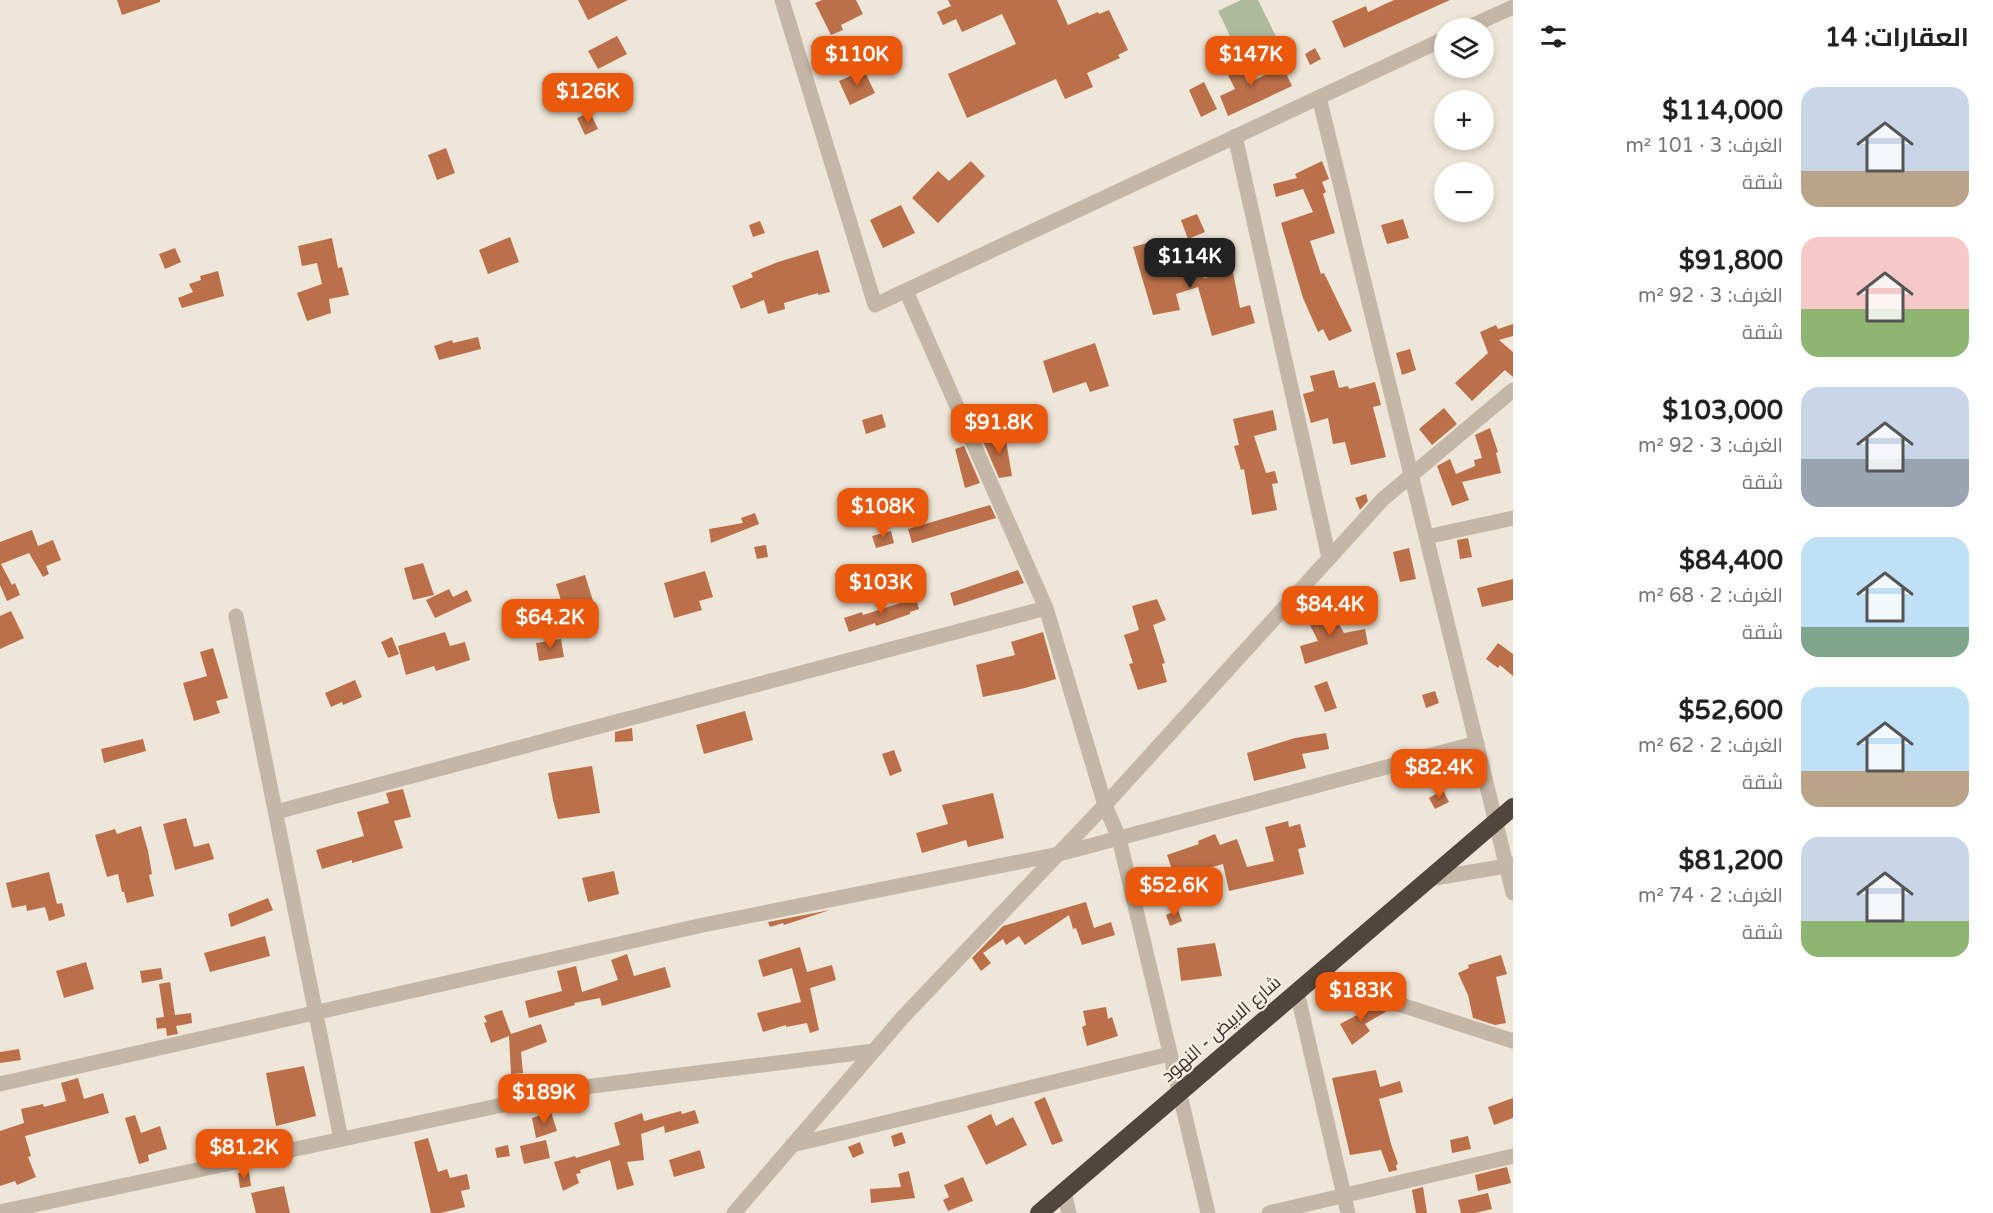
<!DOCTYPE html>
<html lang="ar">
<head>
<meta charset="utf-8">
<style>
	body { margin:0; font-family:"Varela Round",Cairo,sans-serif; background:#f2f2f2; color:#222; direction:rtl; height:100vh; display:flex; flex-direction:column; font-size:22px; white-space:nowrap }
	* { box-sizing:border-box; margin:0 }
	p { font-size:20px; color:#767676 }
	.icon { flex:none; width:33px; height:33px; fill:none; stroke:currentColor; stroke-width:2; stroke-linecap:round; stroke-linejoin:round }
	.map { position:relative; flex:1; overflow:hidden; direction:ltr }
	.drawer { display:flex; flex-direction:column; background:#fff; width:480px }
	.drawer>* { flex:none }
	.fabs { position:absolute; left:1434px; top:18px; display:grid; gap:12px }
	.fabs a { display:grid; place-items:center; width:60px; height:60px; border-radius:50%; background:#fff; box-shadow:0 3px 9px #0003; font-size:30px }
	.price { position:absolute; translate:-50% -51px; padding:0 14px; border-radius:12px; background:#ea580c; color:#fff; font-size:20px; line-height:39px; filter:drop-shadow(0 2px 3px #0008) }
	.price::after { content:''; position:absolute; left:50%; top:36px; width:18px; height:14px; margin-left:-9px; background:inherit; clip-path:polygon(0 0,100% 0,50% 100%) }
	.price.active { background:#222; color:#fff }
	ul { padding:0; list-style:none }
	li { display:flex; align-items:center; gap:18px; height:150px; padding:0 24px }
	li span { display:grid; place-items:center; flex:none; width:168px; height:120px; border-radius:18px; color:#555 }
	li>.icon { margin-inline-start:auto }
	span .icon { width:72px; height:72px; fill:#fffc; stroke-width:1 }
	li b { font-size:26px }
	h2 { display:flex; justify-content:space-between; align-items:center; height:72px; padding:0 24px; font-size:26px }
	main { display:flex; flex:1; min-height:0 }
	.map>svg:first-child { display:block }
</style>
</head>
<body>
<main>
<section class="drawer">
<h2>العقارات: 14<svg class="icon" aria-label="filters" viewBox="0 0 24 24"><path d="M4 7h16M4 17h16"/><circle cx="9" cy="7" r="2"/><circle cx="15" cy="17" r="2"/></svg></h2>
<ul>
<li><span style="background:linear-gradient(#c9d6e8 70%,#b9a48a 0)"><svg class="icon" aria-label="home" viewBox="0 0 24 24"><path d="M3 11l9-7 9 7M6 9v11h12V9"/></svg></span><div><b>$114,000</b><p>الغرف: 3 · 101 m²</p><p>شقة</p></div></li>
<li><span style="background:linear-gradient(#f6c9c9 60%,#8fb573 0)"><svg class="icon" aria-label="home" viewBox="0 0 24 24"><path d="M3 11l9-7 9 7M6 9v11h12V9"/></svg></span><div><b>$91,800</b><p>الغرف: 3 · 92 m²</p><p>شقة</p></div></li>
<li><span style="background:linear-gradient(#c9d6e8 60%,#9aa5b1 0)"><svg class="icon" aria-label="home" viewBox="0 0 24 24"><path d="M3 11l9-7 9 7M6 9v11h12V9"/></svg></span><div><b>$103,000</b><p>الغرف: 3 · 92 m²</p><p>شقة</p></div></li>
<li><span style="background:linear-gradient(#bfe0f5 75%,#7fa58c 0)"><svg class="icon" aria-label="home" viewBox="0 0 24 24"><path d="M3 11l9-7 9 7M6 9v11h12V9"/></svg></span><div><b>$84,400</b><p>الغرف: 2 · 68 m²</p><p>شقة</p></div></li>
<li><span style="background:linear-gradient(#bfe0f5 70%,#b9a48a 0)"><svg class="icon" aria-label="home" viewBox="0 0 24 24"><path d="M3 11l9-7 9 7M6 9v11h12V9"/></svg></span><div><b>$52,600</b><p>الغرف: 2 · 62 m²</p><p>شقة</p></div></li>
<li><span style="background:linear-gradient(#c9d6e8 70%,#8fb573 0)"><svg class="icon" aria-label="home" viewBox="0 0 24 24"><path d="M3 11l9-7 9 7M6 9v11h12V9"/></svg></span><div><b>$81,200</b><p>الغرف: 2 · 74 m²</p><p>شقة</p></div></li>
</ul>
</section>
<div class="map">
<svg width="1513" height="1213" viewBox="0 0 1513 1213">
	<rect width="100%" height="100%" fill="#eee6d8"/>
	<path fill="#adbb9a" d="M1241,0H1258L1284,53L1247,71L1218,11Z"/>
	<path fill="#bb7049" d="M117,0H160V2L122,15Z
		M578,0H628L588,20Z
		M822,0H856L863,14L841,25L843,30L831,35L815,3Z
		M948,0H1057L1068,25L1098,12L1099,14L1109,10L1128,50L1118,55L1120,58L1087,73L1093,87L1065,99L1056,79L967,118L948,74L1016,44L1002,14L962,32L956,19L943,25L937,12L951,6Z
		M1394,0H1450L1344,48L1332,21L1366,6L1368,12Z
		M617,36L627,54L598,69L588,51Z
		M1315,48L1321,59L1310,65L1305,54Z
		M1235,56L1248,83L1283,67L1292,86L1228,116L1220,96L1235,89L1222,63Z
		M864,70L875,93L850,105L839,81Z
		M1204,82L1217,109L1201,117L1189,90Z
		M590,112L598,129L585,135L577,118Z
		M446,148L455,173L437,180L428,155Z
		M971,161L985,176L938,223L912,198L938,171L949,181Z
		M1322,161L1329,179L1322,182L1326,192L1323,194L1335,233L1310,241L1321,274L1324,273L1352,331L1329,341L1323,329L1318,332L1303,298L1281,223L1313,212L1303,189L1276,197L1273,184L1297,178L1295,174Z
		M901,205L915,233L883,248L870,220Z
		M1197,214L1205,232L1188,239L1181,220Z
		M1403,219L1409,238L1387,244L1381,225Z
		M760,221L765,233L753,237L749,225Z
		M510,237L519,262L488,274L479,250Z
		M332,238L338,268L342,267L349,295L329,299L331,313L307,321L297,293L322,284L317,263L302,266L298,246Z
		M1161,239L1178,274L1200,266L1204,278L1233,272L1240,308L1250,305L1255,323L1212,336L1198,287L1176,294L1180,310L1153,315L1133,247Z
		M175,248L181,262L165,269L159,254Z
		M818,250L830,292L818,295V293L784,303L785,309L768,314L764,300L741,309L732,286L753,277L751,273L778,262Z
		M218,271L224,296L182,308L178,298L193,292L189,284L201,280L200,276Z
		M1513,324V336L1499,340L1513,352V377L1505,370L1472,401L1455,383L1488,353L1480,332L1496,325L1498,329Z
		M478,337L481,349L439,360L434,346L452,340L453,343Z
		M1095,343L1109,386L1090,392L1086,382L1053,393L1043,361Z
		M1410,349L1416,370L1402,375L1396,353Z
		M1334,370L1339,388L1348,386L1349,389L1375,382L1381,405L1373,407L1386,457L1351,465L1345,442L1333,444L1328,418L1311,423L1303,394L1314,391L1310,376Z
		M1444,408L1457,424L1432,445L1419,429Z
		M1273,410L1277,430L1254,436L1266,473L1275,471L1278,483L1272,484L1277,510L1252,515L1244,469L1241,470L1234,446L1239,445L1233,419Z
		M882,414L886,427L866,434L862,420Z
		M1490,428L1498,452L1496,453L1501,473L1462,482L1469,500L1452,506L1437,466L1450,459L1456,474L1475,466L1474,460L1482,458L1475,435Z
		M1005,435L1012,476L999,478L982,439Z
		M964,446L980,483L965,488L955,449Z
		M1366,494L1368,501L1360,510L1355,498Z
		M990,505L996,518L912,543L908,529Z
		M755,513L759,524L711,543L709,529L743,523L741,518Z
		M32,530L38,546L53,540L61,560L46,566L49,574L43,577L29,553L1,564L12,585L15,583L20,595L7,601L0,585V542Z
		M891,531L894,543L876,548L872,536Z
		M1468,538L1472,557L1460,559L1457,540Z
		M766,545L768,557L757,559L754,547Z
		M1409,548L1416,579L1400,582L1393,552Z
		M423,563L434,595L413,600L404,568Z
		M1018,570L1024,583L954,606L950,593Z
		M705,571L713,597L699,601L702,610L674,618L664,583Z
		M585,575L597,614L568,623L556,584Z
		M1513,579V600L1482,607L1477,588Z
		M449,589L453,597L467,590L472,601L435,618L426,600Z
		M916,598L919,609L910,612V614L876,626L875,623L849,632L844,618L862,612L863,615Z
		M1157,599L1166,620L1153,625L1165,663L1162,664L1167,682L1138,690L1129,664L1133,663L1124,635L1139,630L1132,606Z
		M1329,606L1344,633L1365,629L1368,644L1305,664L1300,646L1318,641L1306,617Z
		M11,611L24,638L0,649V616Z
		M445,632L450,646L465,642L470,660L436,671L434,666L406,675L398,646Z
		M1043,632L1056,679L1025,688L983,697L976,665L1015,655L1011,642Z
		M392,637L399,654L388,658L381,642Z
		M561,639L564,657L539,661L536,643Z
		M1498,643L1513,654V676L1500,665L1498,668L1486,659Z
		M213,648L228,698L216,701L220,713L194,721L183,683L207,676L200,652Z
		M355,680L362,697L343,705L342,702L331,707L325,693Z
		M1327,681L1337,708L1325,712L1314,686Z
		M1435,691L1439,703L1426,708L1422,695Z
		M745,711L753,740L704,754L696,725Z
		M632,728L633,741L615,742V732Z
		M1326,733L1329,749L1302,754L1306,768L1254,781L1247,753L1295,738Z
		M143,739L146,751L104,763L101,749Z
		M894,750L902,771L890,776L882,754Z
		M592,766L600,813L558,819L553,800L548,773Z
		M403,789L411,817L394,821L403,848L352,863V860L322,869L316,850L364,836L357,812L389,803L386,793Z
		M1443,790L1449,802L1435,809L1429,798Z
		M993,793L1004,838L968,847L966,840L922,853L916,833L948,824L942,805Z
		M186,818L194,847L209,843L214,859L175,870L163,824Z
		M1288,821L1289,827L1300,824L1306,847L1298,849L1304,874L1229,891L1223,864L1175,878L1167,855L1199,844L1198,841L1215,834L1220,845L1237,839L1247,867L1274,861L1265,827Z
		M141,826L148,851L152,874L149,875L154,896L127,903L124,892H122L118,874L107,877L95,835L115,829L117,834Z
		M614,871L619,894L588,902L582,878Z
		M49,872L57,904L62,903L65,916L49,921L45,907L27,911L26,905L12,908L6,883Z
		M268,898L273,910L231,927L228,914Z
		M1086,902L1094,928L1111,922L1115,935L1082,945L1076,928L1073,929L1069,915L1025,945L1019,936L1006,945L1003,939L983,953L991,963L981,971L972,958L1003,926Z
		M830,910L784,925L783,923L770,927L768,922Z
		M1178,910L1182,921L1170,926L1166,915Z
		M265,936L270,956L210,972L204,953Z
		M1215,943L1222,976L1181,981L1177,948Z
		M800,947L807,972L832,965L836,980L810,988L819,1030L810,1033L807,1023L786,1027V1025L763,1032L757,1013L801,1002L792,968L763,977L758,960Z
		M627,954L634,976L665,967L671,987L602,1006L600,998L574,1003L575,1005L529,1018L525,1001L562,991L557,971L576,966L582,992L618,980L611,960Z
		M1501,955L1507,974L1496,977L1506,1023L1495,1025L1473,1018L1468,995L1458,973L1469,968L1468,965Z
		M86,962L94,989L64,998L56,971Z
		M161,968L163,979L142,983L140,971Z
		M170,982L175,1015L191,1013L192,1023L176,1026L178,1034L167,1036L166,1028L157,1029L156,1018L164,1017L159,984Z
		M1369,1005L1387,1011L1365,1024L1370,1031L1352,1045L1340,1024L1361,1013L1360,1011Z
		M1106,1007L1108,1019L1112,1017L1118,1036L1087,1046L1082,1027L1086,1025L1083,1011Z
		M502,1010L511,1034L541,1024L547,1042L521,1052L523,1073L511,1074L509,1036L491,1043L484,1023L487,1022L484,1016Z
		M19,1049L21,1060L0,1063V1052Z
		M304,1066L316,1116L276,1126L266,1073Z
		M1376,1070L1380,1087L1400,1081L1403,1092L1379,1099L1391,1144L1398,1164L1396,1165L1397,1170L1389,1172L1381,1150L1350,1155L1332,1078Z
		M78,1078L84,1099L103,1093L109,1113L25,1136L31,1156L28,1157L36,1177L17,1185L15,1181L0,1186V1131L24,1123L21,1109L43,1104L44,1107L66,1101L61,1083Z
		M1045,1097L1063,1141L1052,1145L1034,1102Z
		M1513,1098V1118L1494,1125L1488,1107Z
		M695,1110L699,1123L665,1133L664,1126L641,1134L644,1160L627,1162L634,1185L617,1190L610,1160L580,1170L581,1173L576,1174L579,1183L563,1191L554,1162L575,1156L576,1158L620,1145L614,1123L642,1113L644,1121L681,1111L682,1114Z
		M551,1112L557,1131L536,1138L532,1118Z
		M991,1114L996,1126L1013,1117L1027,1145L986,1165L967,1126Z
		M135,1115L141,1133L160,1126L167,1149L148,1155L149,1161L139,1164L125,1118Z
		M902,1132L906,1143L894,1147L891,1136Z
		M1468,1136L1471,1149L1452,1153L1450,1140Z
		M428,1138L438,1172L447,1169L450,1178L467,1174L470,1189L461,1191L465,1207L441,1213H431L414,1142Z
		M546,1140L550,1158L524,1164L520,1146Z
		M860,1142L864,1153L853,1158L848,1147Z
		M508,1145L510,1156L497,1158L495,1148Z
		M700,1150L705,1168L674,1177L669,1160Z
		M1507,1167L1511,1183L1478,1191L1475,1175Z
		M909,1171L915,1198L871,1203L870,1189L901,1187L898,1174Z
		M249,1172L251,1186L240,1188L238,1173Z
		M963,1177L973,1201L948,1211L943,1200L949,1197L944,1185Z
		M284,1186L290,1213H256L251,1193Z
		M1423,1187L1427,1213H1416L1412,1190Z
		M1488,1193L1492,1209L1475,1213H1461L1458,1200Z"/>
	<g fill="none" stroke-linecap="round" stroke-linejoin="round">
		<path stroke="#c5b7a5" stroke-width="15" d="M782,0L875,305L1444,39
			M1467,28L1513,7
			M1319,97L1513,893
			M1235,136L1329,558
			M906,291L1046,608L1105,805L1119,838L1208,1213
			M1426,537L1513,518
			M236,616L341,1139
			M276,812L1046,608
			M1429,879L1513,865
			M1314,977L1513,1041
			M1297,992L1348,1213
			M0,1084L703,925L1059,854L1477,743
			M792,1145L1170,1054
			M1064,1192L1069,1213
			M0,1212L592,1086L874,1051
			M734,1213L903,1017L1105,805L1383,499L1513,390
			M1269,1213L1513,1156"/>
		<path stroke="#51463d" stroke-width="18" d="M1039,1213L1513,807"/>
	</g>
	<g text-anchor="middle" stroke-width="4.5" stroke-linejoin="round" paint-order="stroke">
		<g font-size="18" fill="#312a26" stroke="#f6f0e3">
			<text transform="translate(1221 1029) rotate(-41)" y="6">شارع الابيض - النهود</text>
		</g>
	</g>
</svg>
<div class="fabs">
<a><svg class="icon" aria-label="layers" viewBox="0 0 24 24"><path d="M12 4l9 5-9 5-9-5zM3 14l9 5 9-5"/></svg></a>
<a>+</a>
<a>−</a>
</div>
<b class="price" style="left:857px;top:87px">$110K</b>
<b class="price" style="left:1251px;top:87px">$147K</b>
<b class="price" style="left:588px;top:124px">$126K</b>
<b class="price active" style="left:1190px;top:289px">$114K</b>
<b class="price" style="left:999px;top:455px">$91.8K</b>
<b class="price" style="left:883px;top:539px">$108K</b>
<b class="price" style="left:881px;top:615px">$103K</b>
<b class="price" style="left:1330px;top:637px">$84.4K</b>
<b class="price" style="left:550px;top:650px">$64.2K</b>
<b class="price" style="left:1439px;top:800px">$82.4K</b>
<b class="price" style="left:1174px;top:918px">$52.6K</b>
<b class="price" style="left:1361px;top:1023px">$183K</b>
<b class="price" style="left:544px;top:1125px">$189K</b>
<b class="price" style="left:244px;top:1180px">$81.2K</b>
</div>
</main>
</body>
</html>
